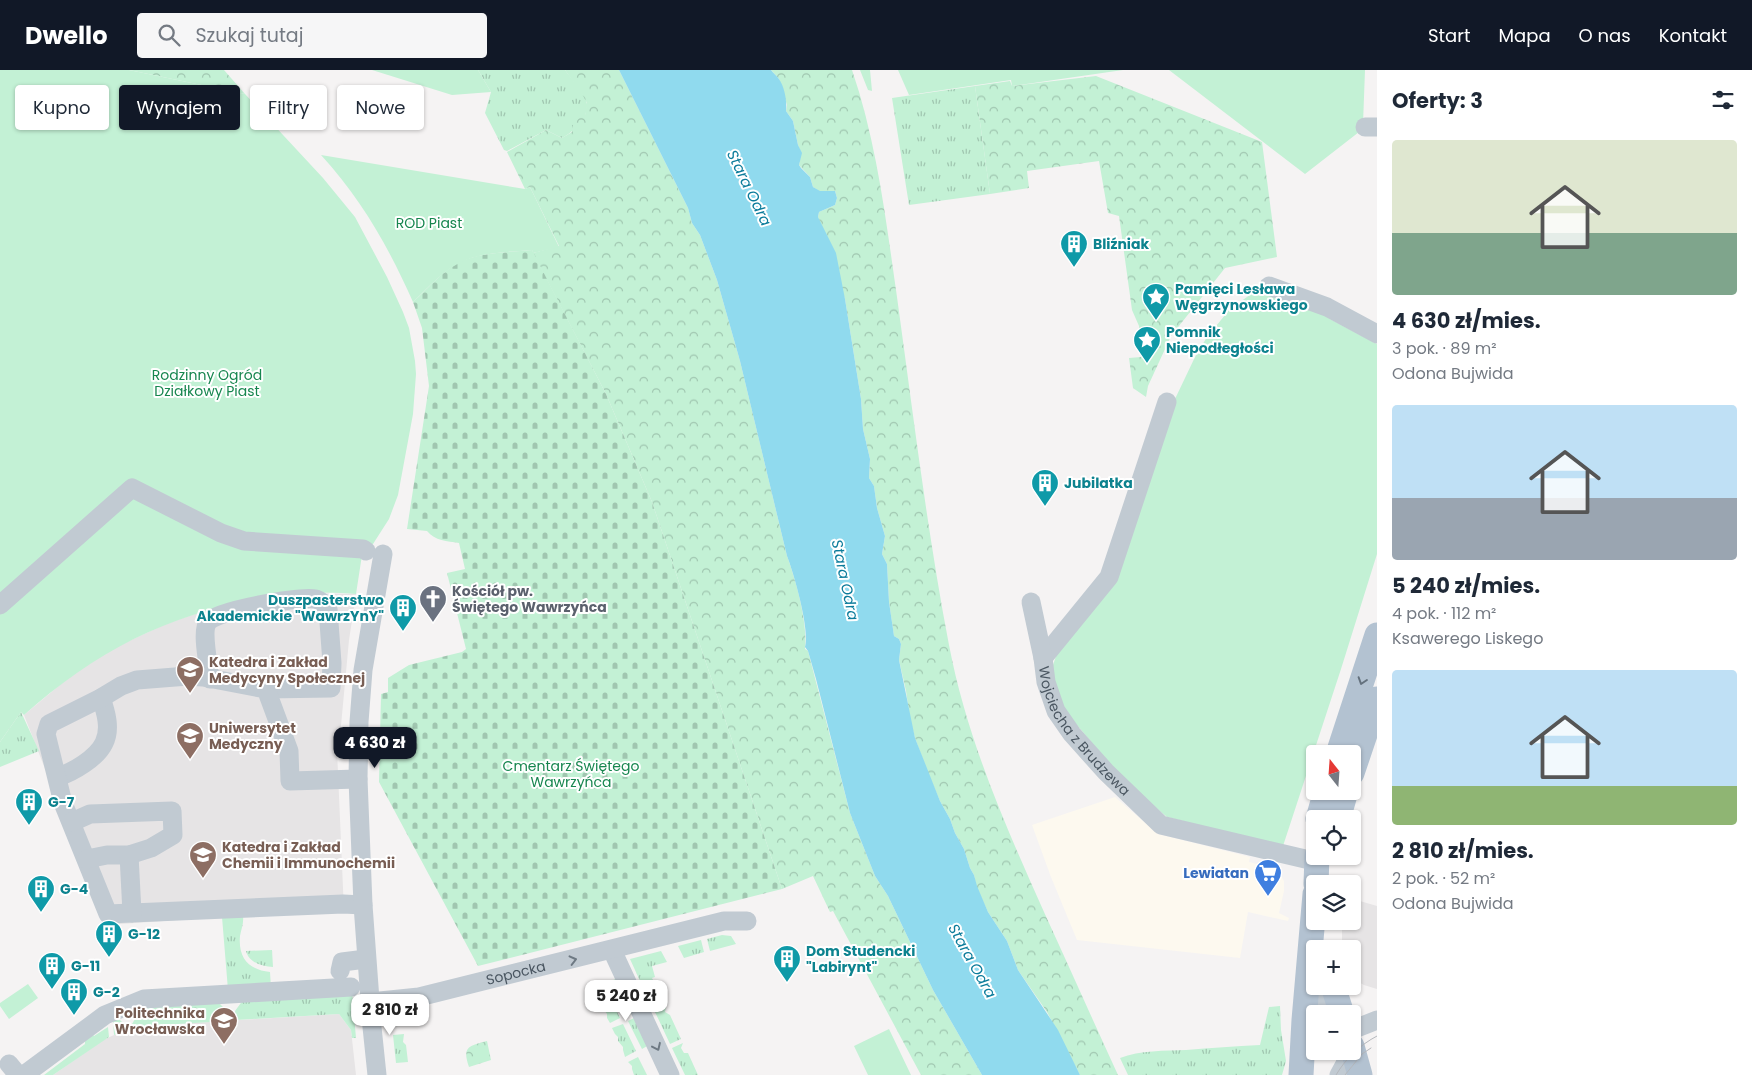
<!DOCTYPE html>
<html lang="pl">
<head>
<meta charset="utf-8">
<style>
	body { margin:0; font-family:Poppins,sans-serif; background:#f6f6f7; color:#1f2937; height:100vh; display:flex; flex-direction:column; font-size:19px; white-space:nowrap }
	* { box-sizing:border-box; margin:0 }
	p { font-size:16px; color:#747a83 }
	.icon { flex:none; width:28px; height:28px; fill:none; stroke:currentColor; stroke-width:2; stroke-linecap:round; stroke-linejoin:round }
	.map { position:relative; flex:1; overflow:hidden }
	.sheet { display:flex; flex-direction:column; background:#fff; width:375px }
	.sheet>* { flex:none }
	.banner { position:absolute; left:15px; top:15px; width:475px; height:45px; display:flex; gap:10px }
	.needle { width:32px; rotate:343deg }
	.fabs { position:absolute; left:1306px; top:675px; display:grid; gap:10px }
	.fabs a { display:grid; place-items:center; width:55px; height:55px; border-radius:5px; background:#fff; box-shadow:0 1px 4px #0004; font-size:25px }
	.price { position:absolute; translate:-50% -42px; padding:0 11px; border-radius:10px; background:#fff; color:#222; font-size:16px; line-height:32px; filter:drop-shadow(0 1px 2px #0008) }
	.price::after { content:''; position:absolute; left:50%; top:30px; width:15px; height:11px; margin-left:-8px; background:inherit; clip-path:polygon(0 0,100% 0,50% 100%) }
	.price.selected { background:#111827; color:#fff }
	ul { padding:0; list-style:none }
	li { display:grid; align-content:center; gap:10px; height:265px; padding:0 15px }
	li span { display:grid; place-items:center; height:155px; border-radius:5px; color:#555 }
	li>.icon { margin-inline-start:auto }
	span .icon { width:90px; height:90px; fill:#fffc; stroke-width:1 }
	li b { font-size:21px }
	h2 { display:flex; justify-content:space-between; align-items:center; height:60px; padding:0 15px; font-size:21px }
	.chip { padding:0 18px; border-radius:5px; background:#fff; box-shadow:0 1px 4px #0004; font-size:18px; line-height:45px }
	.chip.selected { background:#111827; color:#fff }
	header { display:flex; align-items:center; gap:30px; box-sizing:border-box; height:70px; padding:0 25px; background:#111827; color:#fff }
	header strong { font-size:24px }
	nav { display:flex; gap:28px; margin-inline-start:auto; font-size:18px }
	.search { width:350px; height:45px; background:#f6f6f7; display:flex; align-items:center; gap:12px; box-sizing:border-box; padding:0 18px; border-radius:5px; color:#747a83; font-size:19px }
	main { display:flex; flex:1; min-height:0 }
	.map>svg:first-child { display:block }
</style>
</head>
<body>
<header>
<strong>Dwello</strong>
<div class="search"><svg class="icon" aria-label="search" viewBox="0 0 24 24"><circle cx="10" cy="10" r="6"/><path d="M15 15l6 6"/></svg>Szukaj tutaj</div>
<nav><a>Start</a><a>Mapa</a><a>O nas</a><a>Kontakt</a></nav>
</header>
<main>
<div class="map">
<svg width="1377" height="1005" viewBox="0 0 1377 1005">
	<defs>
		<pattern id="grass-tufts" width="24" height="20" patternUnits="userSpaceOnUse" patternTransform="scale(1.25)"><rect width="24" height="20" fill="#c3f1d5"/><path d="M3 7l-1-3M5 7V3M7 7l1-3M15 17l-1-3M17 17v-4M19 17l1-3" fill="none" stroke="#a0c6b0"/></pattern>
		<pattern id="forest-crowns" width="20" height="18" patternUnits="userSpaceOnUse" patternTransform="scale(1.25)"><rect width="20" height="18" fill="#c3f1d5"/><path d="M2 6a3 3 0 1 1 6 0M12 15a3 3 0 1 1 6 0" fill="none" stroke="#a0c6b0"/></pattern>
		<pattern id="cemetery-stones" width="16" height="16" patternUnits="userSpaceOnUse" patternTransform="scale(1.25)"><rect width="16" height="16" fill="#c3f1d5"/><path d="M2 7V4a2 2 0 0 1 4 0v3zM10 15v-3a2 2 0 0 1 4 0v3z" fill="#a0c6b0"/></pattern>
	</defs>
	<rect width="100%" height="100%" fill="#f5f3f3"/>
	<path fill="#fdf9ef" d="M1115,727L1158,764L1250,787L1249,792L1270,797L1279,802L1284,811V821L1279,843L1289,848L1288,851L1248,842L1240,888L1077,870L1051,807L1032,755Z"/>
	<path fill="#e6e4e5" d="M305,523L356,524L349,570L339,677L337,680L344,841L222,847L106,855L24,645L73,604L116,577L168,553L210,539L260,528Z
		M1353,829L1377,836V919L1364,915L1353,909L1352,879H1342V851H1352Z
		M339,944L351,960L356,1005H53L105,969L128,959L143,956Z"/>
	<path fill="url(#grass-tufts)" d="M478,0H565C571,8 586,25 587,34C588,49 573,62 562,68L546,60L507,81L504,80L485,43L491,22Z
		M860,0H870L872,21L868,20Z
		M975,16L990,124L909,135L892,28Z
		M21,642L39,681L0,697V672Z
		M243,846C244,853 241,860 240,866C238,888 249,900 270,902L271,918L228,920L222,847Z
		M722,865L731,866L736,874L710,881L707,869Z
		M701,870L704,882L684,888L678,876Z
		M272,880L273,897C262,896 249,893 246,881Z
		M661,881L667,892L652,896L655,907L652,908L656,915L645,922L630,889Z
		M617,908L633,942L626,946L610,912Z
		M604,914L620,948L610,953L607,948V944L603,938V934L600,932L594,919Z
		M352,921L356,968H352L351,960L339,944L236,950L235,941L243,930Z
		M660,924L666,936L665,942L670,945L681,969L670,974L649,929Z
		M218,932L224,938L228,951L143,956L114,965L113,951L119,949L124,954H132L135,949V942L145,938Z
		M1280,936L1281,960L1286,991L1282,1005H1128L1120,988C1140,980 1165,981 1186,980C1211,978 1235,976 1260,975L1269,937Z
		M636,947L649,975L642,979L628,951Z
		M623,954L636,981L625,987L623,980V977L618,971V967L615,964L612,958Z
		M108,957L109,967L53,1005H44L85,974V965L90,961L94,966Z
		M404,964L403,972L406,975L408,992L396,993L393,965Z
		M683,973L681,978L684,983H688L698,1005H685L672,978Z
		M638,987L647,1005H634L632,999V996L628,992Z"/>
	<path fill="url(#forest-crowns)" d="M129,0H224L245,24Z
		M565,0H619L688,138L692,153L700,165L717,210L740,291L787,486C796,511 808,553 805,579L808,581L850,743L875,806L888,826L933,920L982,1005H921L833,841L830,842L813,806L782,819L652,432L606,324L533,183L559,176L530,117L525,119L507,82L546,60L562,68L572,62L573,54L582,45H585L587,33L582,24Z
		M771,0H852C877,73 886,151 897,227C913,343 927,460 949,575C967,669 1005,755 1044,842C1069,896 1093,951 1118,1005H1080L1047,942L1018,900L1007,871L988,842L976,816L974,805L970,798L964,779L955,763L950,749L940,731L928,703L915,668L910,649L906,621L899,590L901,574L899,569L894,566L889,532L887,494L882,484L885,466L877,438L874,416L869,408L870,389L863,359L861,329L845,229L818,147L819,142L835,135L837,128L835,121H819L813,117L810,107L799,95L801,83L798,75L793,51L786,41L787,35L779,9Z
		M1096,6L1262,72L1277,187L1225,198L1171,266L1148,316L1146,327L1133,318L1129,288L1141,287L1139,256L1132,240L1119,146L1108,143L1099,91L1027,101L1029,118L990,124L975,16L1010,11L1012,16Z
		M203,936H210L216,941L214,943L202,946L186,942L188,939Z
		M487,971L491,990L469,997C462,977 468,976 487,971Z"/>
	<path fill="url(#cemetery-stones)" d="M532,180L606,324L652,432L782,819L478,896L379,712L381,624L388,622V608L409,595L462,582L466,579L447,503L465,499L459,473C447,471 435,471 427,461L407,459L429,316L422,258L413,232C429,218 446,196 467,189C488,182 511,182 532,180Z"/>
	<path fill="#c3f1d5" d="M0,0H129L245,24L323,108L355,147L387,207L403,242L409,258L415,291L416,304L413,344L398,425L389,449L373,474L362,485L356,524C339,523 320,522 303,524C192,533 107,571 24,645L21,642L0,672Z
		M372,0H478L491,22L452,25Z
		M898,0H1123L1012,16L1011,10L909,25Z
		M1169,0H1365L1363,54L1359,62L1305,104Z
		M321,85L525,119L530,117L559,177L533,183L532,180C510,182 486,182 466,190C445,198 429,217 413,232C388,176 362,130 321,85Z
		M1268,219L1315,237L1330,249L1377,274V484L1341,599L1283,776L1167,747L1149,732L1115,700L1071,648L1058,627L1053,605V595L1057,583L1110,518L1175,329L1195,287L1207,267L1230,239L1254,222Z
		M28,914L38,928L9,949L0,936V933Z
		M889,959L911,1005H868L854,976Z"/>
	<path fill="#90daee" d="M619,0H771C773,3 777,6 779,9C785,18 787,31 786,41L793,51L798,75L802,83L799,95L801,98L810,107L813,117L820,121H835L837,128L835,135L819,142L818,147L836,183L845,229L861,329L863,359L870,389L869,408L874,416L877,438L885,466L882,484L887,494L889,532L893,559L894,566L899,569L901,574L899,590L915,668L940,731L950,749L955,763L964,779L970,798L974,805L977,816L988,842L1007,871L1018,900L1058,960L1080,1005H982L933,920L888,826L875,806L850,743L816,609L808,581L805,577C810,560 794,504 787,486L740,291L717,210L700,165L692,153L688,138Z"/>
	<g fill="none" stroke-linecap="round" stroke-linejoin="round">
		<g stroke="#c1cad2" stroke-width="19">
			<path d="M1365,57H1377"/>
			<path d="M1269,216L1327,237L1377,264"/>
			<path id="s1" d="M1167,332L1109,507L1043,588L1046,612L1056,641L1072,664L1106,702L1161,755L1318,792"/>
			<path d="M1031,532L1043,588"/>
			<path d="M0,535L132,418L221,463L244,471L363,479L366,481"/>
			<path d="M210,609C209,597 201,561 208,552C217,540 301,526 316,529C322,531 324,534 328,539L332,593L331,618L266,619"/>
			<path d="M58,707C73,702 97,688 104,673C111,659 106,642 101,628"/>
			<path d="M358,709L290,711L289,681L266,619L203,607L188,606L137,610L121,616L101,628L49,654L46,664L63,733L108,844L343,834L363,835"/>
			<path d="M72,752L90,744L172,741L173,765L151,778L129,785H107L87,789"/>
			<path d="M129,785L132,843"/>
			<path d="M612,880L670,1005"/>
			<path d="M340,901L342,892L366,889"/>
			<path d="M1312,905L1323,944"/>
			<path id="s2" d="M370,932L419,927L724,851H747"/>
			<path d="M1352,960L1377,950"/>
			<path d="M9,994L18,1005"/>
			<path d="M24,1005L105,945L144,929L351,917"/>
			<path d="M377,1005L372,957L363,835L358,709L359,652L363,600L383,484"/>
			<path d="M1339,1005L1345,994L1348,981"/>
		</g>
		<path stroke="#b3c2d1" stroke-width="25" d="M1338,684L1377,565
			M1352,703L1377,629
			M1318,749L1326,721
			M1338,749L1346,721
			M1316,814L1317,786
			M1333,916L1342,944
			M1352,976L1360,1005
			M1301,1005L1304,950L1315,824"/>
		<path stroke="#b5b8bd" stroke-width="1" d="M1336,1005C1346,988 1360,975 1377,966
			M1345,1005L1362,984L1371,978"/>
	</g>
	<defs><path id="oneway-chevron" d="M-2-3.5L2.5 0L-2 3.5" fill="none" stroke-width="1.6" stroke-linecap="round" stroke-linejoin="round" transform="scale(1.25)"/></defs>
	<use stroke="#64717d" href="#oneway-chevron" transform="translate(1362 611) rotate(108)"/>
	<g stroke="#6e7983">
		<use href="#oneway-chevron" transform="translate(573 890) rotate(-14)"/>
		<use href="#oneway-chevron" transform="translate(657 977) rotate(65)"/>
	</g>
	<defs>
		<symbol id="building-pin" viewBox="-11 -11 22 30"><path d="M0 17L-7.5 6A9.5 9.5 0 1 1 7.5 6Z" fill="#0f9aa8" stroke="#fff"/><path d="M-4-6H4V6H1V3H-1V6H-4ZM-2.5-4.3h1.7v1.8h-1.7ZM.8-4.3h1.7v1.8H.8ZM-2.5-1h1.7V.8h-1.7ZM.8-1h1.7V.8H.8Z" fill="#fff"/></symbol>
		<symbol id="sight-pin" viewBox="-11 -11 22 30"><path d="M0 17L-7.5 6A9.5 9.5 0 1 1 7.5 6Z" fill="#0f9aa8" stroke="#fff"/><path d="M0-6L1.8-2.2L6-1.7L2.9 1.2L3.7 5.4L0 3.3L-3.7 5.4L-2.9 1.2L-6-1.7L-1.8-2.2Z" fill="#fff"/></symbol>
		<symbol id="church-pin" viewBox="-11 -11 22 30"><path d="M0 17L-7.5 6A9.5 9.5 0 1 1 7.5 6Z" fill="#6b7280" stroke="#fff"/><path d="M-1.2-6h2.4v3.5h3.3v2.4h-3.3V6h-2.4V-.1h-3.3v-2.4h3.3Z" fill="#fff"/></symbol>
		<symbol id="university-pin" viewBox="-11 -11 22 30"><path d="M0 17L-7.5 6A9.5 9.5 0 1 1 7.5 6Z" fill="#8d6e63" stroke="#fff"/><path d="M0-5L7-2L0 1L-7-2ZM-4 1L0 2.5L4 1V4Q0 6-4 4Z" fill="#fff"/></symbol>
		<symbol id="supermarket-pin" viewBox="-11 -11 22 30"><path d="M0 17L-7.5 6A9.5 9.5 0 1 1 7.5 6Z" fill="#3f7fe0" stroke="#fff"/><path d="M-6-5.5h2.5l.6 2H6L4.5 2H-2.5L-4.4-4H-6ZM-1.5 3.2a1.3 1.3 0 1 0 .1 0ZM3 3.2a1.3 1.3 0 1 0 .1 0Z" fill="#fff"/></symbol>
	</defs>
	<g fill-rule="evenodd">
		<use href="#building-pin" x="1058" y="158" width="32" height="43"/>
		<use href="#sight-pin" x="1140" y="211" width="32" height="43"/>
		<use href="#sight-pin" x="1131" y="254" width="32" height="43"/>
		<use href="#building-pin" x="1029" y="397" width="32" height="43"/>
		<use href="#church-pin" x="417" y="513" width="32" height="43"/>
		<use href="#building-pin" x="387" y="522" width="32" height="43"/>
		<use href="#university-pin" x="174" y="584" width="32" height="43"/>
		<use href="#university-pin" x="174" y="650" width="32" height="43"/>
		<use href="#building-pin" x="13" y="716" width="32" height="43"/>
		<use href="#university-pin" x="187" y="769" width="32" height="43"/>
		<use href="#supermarket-pin" x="1252" y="787" width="32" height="43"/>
		<use href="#building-pin" x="25" y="803" width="32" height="43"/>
		<use href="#building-pin" x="93" y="848" width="32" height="43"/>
		<use href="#building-pin" x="771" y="873" width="32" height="43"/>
		<use href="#building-pin" x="36" y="880" width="32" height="43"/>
		<use href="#building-pin" x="58" y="906" width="32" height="43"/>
		<use href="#university-pin" x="208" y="935" width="32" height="43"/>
	</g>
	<g text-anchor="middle" stroke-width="4" stroke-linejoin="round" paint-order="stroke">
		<g font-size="14" fill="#17864f" stroke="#fff">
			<text x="429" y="158">ROD Piast</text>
			<text x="207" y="310">Rodzinny Ogród<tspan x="207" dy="16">Działkowy Piast</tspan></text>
			<text x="571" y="701">Cmentarz Świętego<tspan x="571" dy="16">Wawrzyńca</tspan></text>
		</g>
		<g font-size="14" font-weight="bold" fill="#0d838f" stroke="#fff" text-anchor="start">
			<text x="1093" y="179">Bliźniak</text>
			<text x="1175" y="224">Pamięci Lesława<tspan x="1175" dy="16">Węgrzynowskiego</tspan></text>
			<text x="1166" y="267">Pomnik<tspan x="1166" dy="16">Niepodłegłości</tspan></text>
			<text x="1064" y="418">Jubilatka</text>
			<text x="384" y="535" text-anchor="end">Duszpasterstwo<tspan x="384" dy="16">Akademickie "WawrzYnY"</tspan></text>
			<text x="48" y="737">G-7</text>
			<text x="60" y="824">G-4</text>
			<text x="128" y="869">G-12</text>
			<text x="806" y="886">Dom Studencki<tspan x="806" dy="16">"Labirynt"</tspan></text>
			<text x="71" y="901">G-11</text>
			<text x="93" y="927">G-2</text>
		</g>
		<g font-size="14" font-weight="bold" fill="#5b616d" stroke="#fff" text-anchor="start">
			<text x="452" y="526">Kościół pw.<tspan x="452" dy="16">Świętego Wawrzyńca</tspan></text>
		</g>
		<g font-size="14" font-weight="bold" fill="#785e54" stroke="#fff" text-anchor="start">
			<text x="209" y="597">Katedra i Zakład<tspan x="209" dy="16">Medycyny Społecznej</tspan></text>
			<text x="209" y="663">Uniwersytet<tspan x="209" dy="16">Medyczny</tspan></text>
			<text x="222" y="782">Katedra i Zakład<tspan x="222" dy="16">Chemii i Immunochemii</tspan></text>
			<text x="205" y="948" text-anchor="end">Politechnika<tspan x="205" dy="16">Wrocławska</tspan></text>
		</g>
		<g font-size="14" fill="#4a5661" stroke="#fff">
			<text dy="5" stroke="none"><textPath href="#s1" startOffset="375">Wojciecha z Brudzewa</textPath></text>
			<text dy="5" stroke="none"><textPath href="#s2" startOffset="149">Sopocka</textPath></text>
		</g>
		<g font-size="14" font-weight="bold" fill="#366cbe" stroke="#fff" text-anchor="end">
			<text x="1249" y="808">Lewiatan</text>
		</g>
		<g font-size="15" font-style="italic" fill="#0c7c9b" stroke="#fff">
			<text transform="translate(749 118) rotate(64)" y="5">Stara Odra</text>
			<text transform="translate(845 510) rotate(78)" y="5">Stara Odra</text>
			<text transform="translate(972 891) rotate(61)" y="5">Stara Odra</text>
		</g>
	</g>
</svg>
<div class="fabs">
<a><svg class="needle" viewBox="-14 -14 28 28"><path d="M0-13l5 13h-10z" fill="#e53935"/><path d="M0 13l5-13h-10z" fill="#747a83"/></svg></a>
<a><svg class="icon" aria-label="locate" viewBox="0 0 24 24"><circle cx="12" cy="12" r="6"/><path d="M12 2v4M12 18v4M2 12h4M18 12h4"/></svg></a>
<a><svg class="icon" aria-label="layers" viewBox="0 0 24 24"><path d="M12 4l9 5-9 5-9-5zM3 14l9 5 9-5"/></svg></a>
<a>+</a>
<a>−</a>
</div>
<b class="price selected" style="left:375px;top:699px">4 630 zł</b>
<b class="price" style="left:626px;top:952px">5 240 zł</b>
<b class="price" style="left:390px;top:966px">2 810 zł</b>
<div class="banner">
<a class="chip">Kupno</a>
<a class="chip selected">Wynajem</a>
<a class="chip">Filtry</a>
<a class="chip">Nowe</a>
</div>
</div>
<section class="sheet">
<h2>Oferty: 3<svg class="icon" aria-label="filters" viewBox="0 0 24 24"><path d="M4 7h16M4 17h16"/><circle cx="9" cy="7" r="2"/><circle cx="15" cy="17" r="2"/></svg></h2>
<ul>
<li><span style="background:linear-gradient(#dfe7d0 60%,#7fa58c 0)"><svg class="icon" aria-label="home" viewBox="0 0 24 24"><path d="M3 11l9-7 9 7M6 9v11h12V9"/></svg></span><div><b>4 630 zł/mies.</b><p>3 pok. · 89 m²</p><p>Odona Bujwida</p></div></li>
<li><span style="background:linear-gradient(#bfe0f5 60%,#9aa5b1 0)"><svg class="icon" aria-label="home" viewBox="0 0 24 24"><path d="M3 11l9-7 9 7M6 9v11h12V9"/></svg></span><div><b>5 240 zł/mies.</b><p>4 pok. · 112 m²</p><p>Ksawerego Liskego</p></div></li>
<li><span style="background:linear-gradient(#bfe0f5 75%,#8fb573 0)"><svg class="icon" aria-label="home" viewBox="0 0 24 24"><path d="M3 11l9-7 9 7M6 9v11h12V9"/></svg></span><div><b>2 810 zł/mies.</b><p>2 pok. · 52 m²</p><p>Odona Bujwida</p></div></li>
</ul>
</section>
</main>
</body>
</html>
